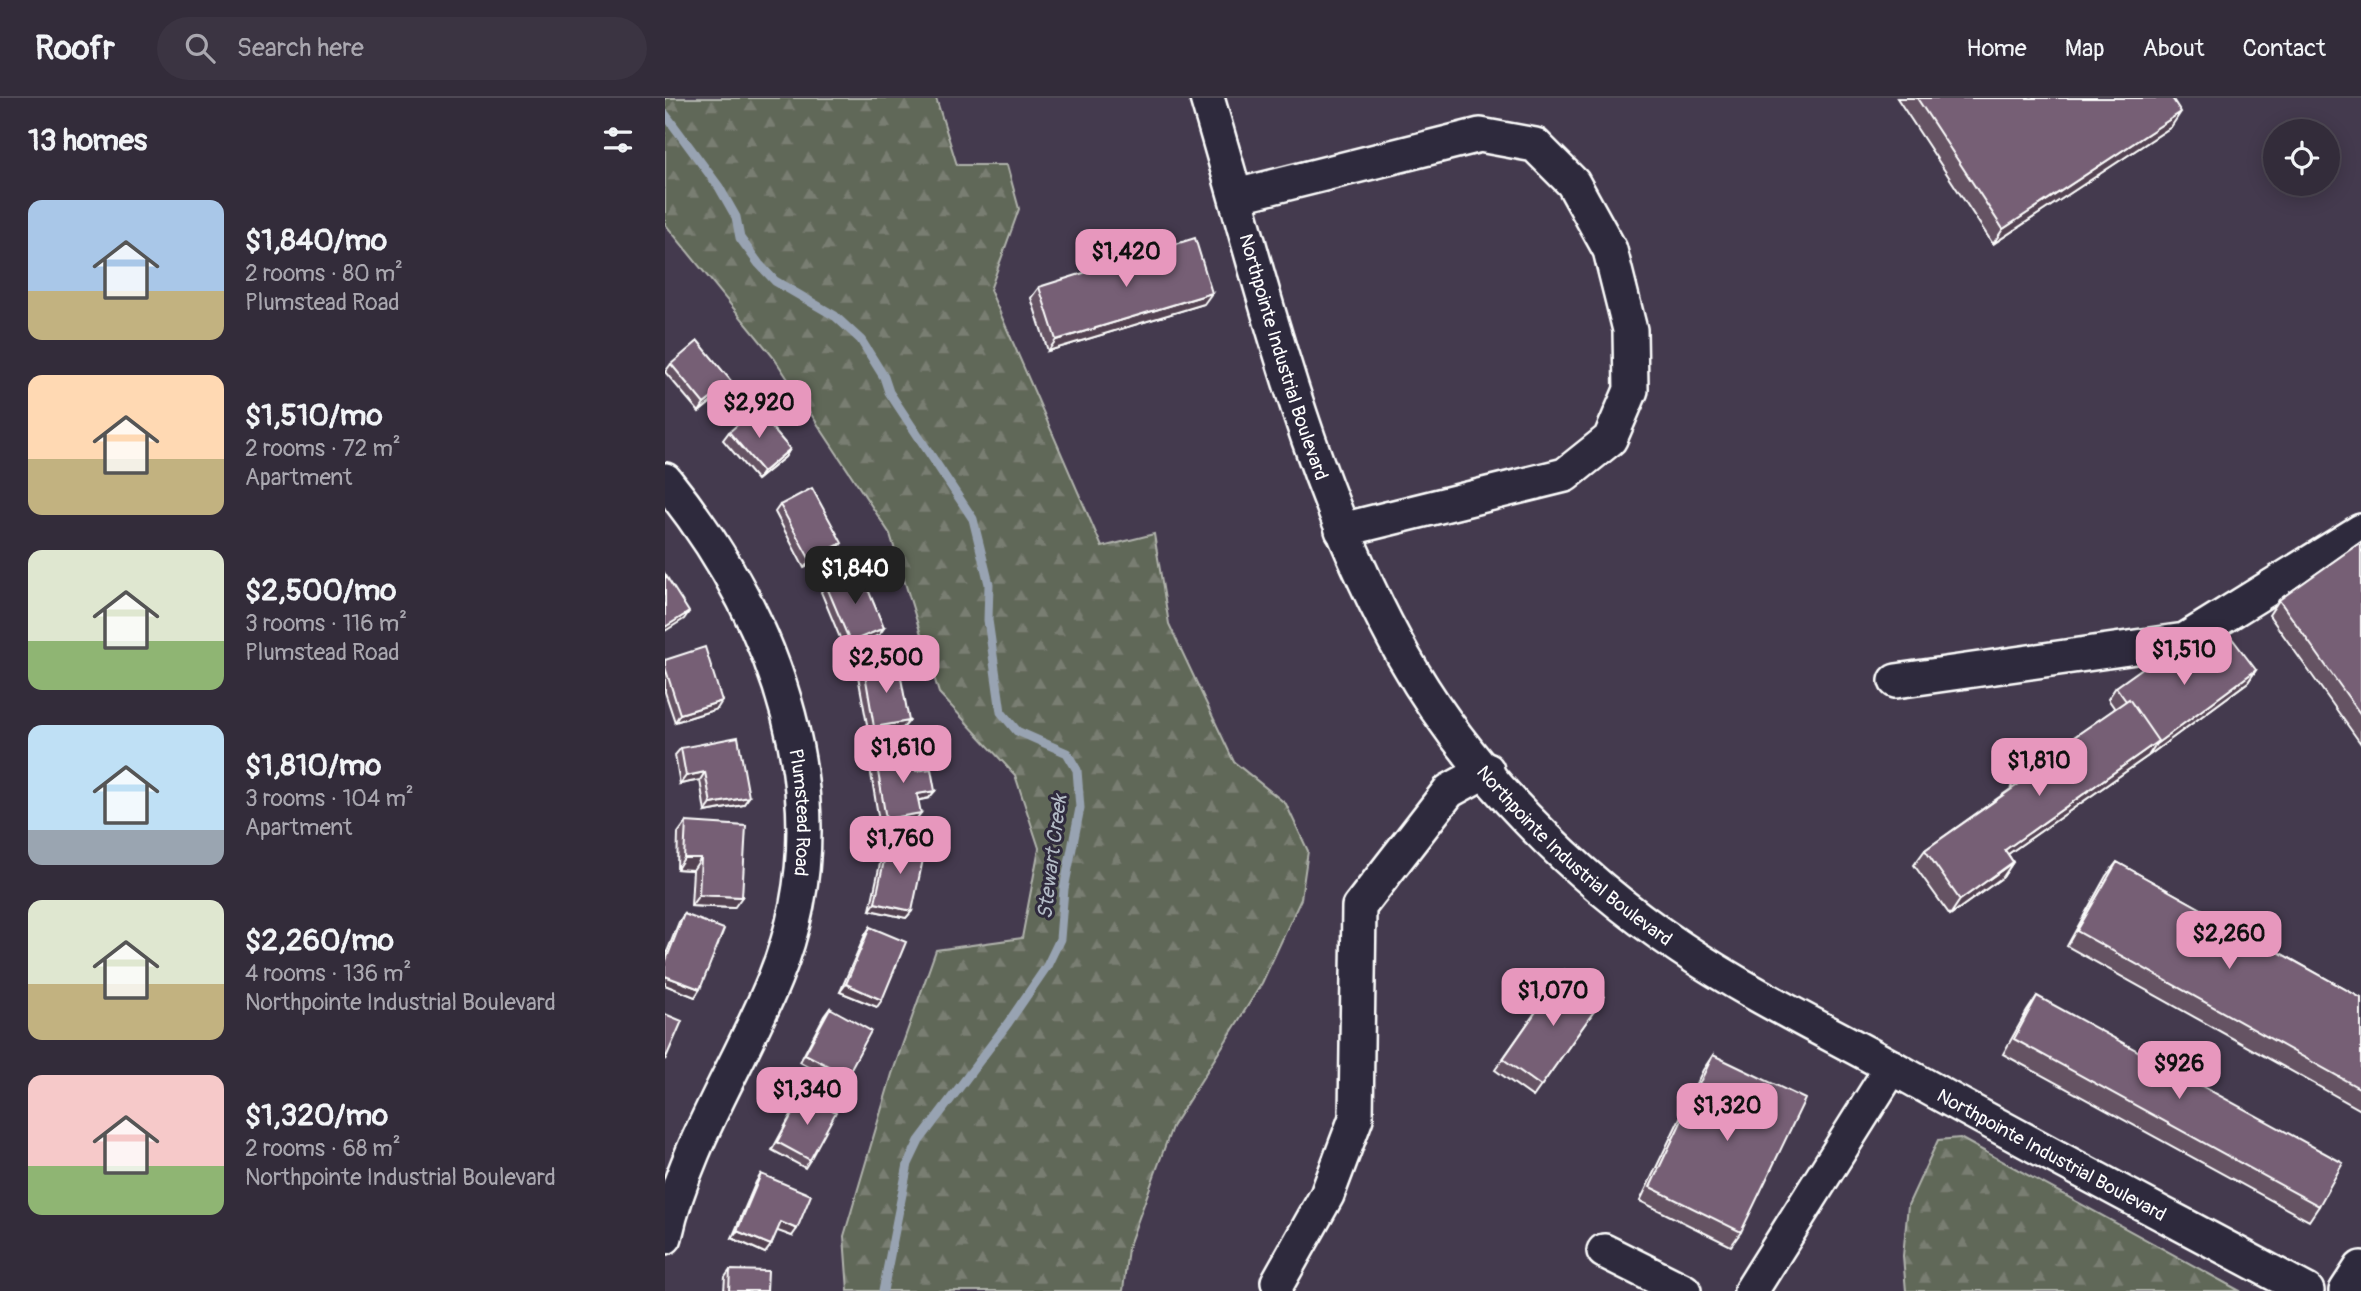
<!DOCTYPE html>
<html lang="en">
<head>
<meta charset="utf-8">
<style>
	body { margin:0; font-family:Pangolin,sans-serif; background:#3b3442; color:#f1f3f6; height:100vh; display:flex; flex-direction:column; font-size:26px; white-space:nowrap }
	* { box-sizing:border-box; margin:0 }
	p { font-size:23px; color:#a9a7af }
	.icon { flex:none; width:38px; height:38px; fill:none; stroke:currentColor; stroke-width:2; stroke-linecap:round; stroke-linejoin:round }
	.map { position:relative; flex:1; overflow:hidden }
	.panel { display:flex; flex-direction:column; background:#332c3a; width:665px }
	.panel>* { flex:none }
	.controls { position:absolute; left:1598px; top:21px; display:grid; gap:14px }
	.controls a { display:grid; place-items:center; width:77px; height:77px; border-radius:50%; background:#332c3a; box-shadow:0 4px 18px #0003,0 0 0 2px #4e4854; font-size:35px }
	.price { position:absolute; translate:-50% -60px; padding:0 16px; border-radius:14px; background:#e797bd; color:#111; font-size:23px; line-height:46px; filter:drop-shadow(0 2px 4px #0008) }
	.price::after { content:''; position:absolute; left:50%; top:42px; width:21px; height:16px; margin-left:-10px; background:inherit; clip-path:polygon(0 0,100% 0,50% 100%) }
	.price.current { background:#222; color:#fff }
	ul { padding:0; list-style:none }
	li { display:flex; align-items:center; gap:21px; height:175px; padding:0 28px }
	li span { display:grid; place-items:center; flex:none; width:196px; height:140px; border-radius:14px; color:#555 }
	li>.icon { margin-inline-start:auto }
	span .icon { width:84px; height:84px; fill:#fffc; stroke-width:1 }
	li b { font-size:30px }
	h2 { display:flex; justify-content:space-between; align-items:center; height:84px; padding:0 28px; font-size:30px }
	header { display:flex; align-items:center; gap:42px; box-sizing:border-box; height:98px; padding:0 35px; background:#332c3a; border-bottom:2px solid #4e4854 }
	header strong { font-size:33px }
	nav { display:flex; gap:38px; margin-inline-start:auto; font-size:24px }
	.search { width:490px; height:63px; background:#3b3442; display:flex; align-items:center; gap:18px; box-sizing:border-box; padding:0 24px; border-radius:38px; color:#a9a7af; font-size:26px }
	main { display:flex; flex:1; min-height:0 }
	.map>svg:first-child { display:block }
</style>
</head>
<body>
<header>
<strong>Roofr</strong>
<div class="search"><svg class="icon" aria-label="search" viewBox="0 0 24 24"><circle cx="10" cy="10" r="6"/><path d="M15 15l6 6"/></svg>Search here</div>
<nav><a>Home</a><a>Map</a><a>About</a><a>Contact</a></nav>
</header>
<main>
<section class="panel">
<h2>13 homes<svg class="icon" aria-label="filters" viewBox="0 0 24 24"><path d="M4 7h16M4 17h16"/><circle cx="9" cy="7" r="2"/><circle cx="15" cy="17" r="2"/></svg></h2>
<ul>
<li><span style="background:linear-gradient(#a9c7e8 65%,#c2b280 0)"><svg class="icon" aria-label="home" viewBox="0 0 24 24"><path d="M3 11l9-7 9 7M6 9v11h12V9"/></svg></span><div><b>$1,840/mo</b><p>2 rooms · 80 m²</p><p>Plumstead Road</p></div></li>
<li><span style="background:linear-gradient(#ffd9b3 60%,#c2b280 0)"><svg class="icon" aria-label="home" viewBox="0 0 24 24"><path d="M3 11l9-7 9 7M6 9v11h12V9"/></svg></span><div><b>$1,510/mo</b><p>2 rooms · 72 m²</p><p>Apartment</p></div></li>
<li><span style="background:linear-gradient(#dfe7d0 65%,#8fb573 0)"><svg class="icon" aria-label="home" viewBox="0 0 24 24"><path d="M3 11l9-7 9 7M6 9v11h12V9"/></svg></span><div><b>$2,500/mo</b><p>3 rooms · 116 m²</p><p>Plumstead Road</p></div></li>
<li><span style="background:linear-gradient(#bfe0f5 75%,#9aa5b1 0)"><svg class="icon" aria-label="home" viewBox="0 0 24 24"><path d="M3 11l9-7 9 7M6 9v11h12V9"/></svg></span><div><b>$1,810/mo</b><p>3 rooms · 104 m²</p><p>Apartment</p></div></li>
<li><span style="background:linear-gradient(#dfe7d0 60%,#c2b280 0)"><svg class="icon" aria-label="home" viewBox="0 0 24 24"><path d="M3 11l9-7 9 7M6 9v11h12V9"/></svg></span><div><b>$2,260/mo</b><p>4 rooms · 136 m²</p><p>Northpointe Industrial Boulevard</p></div></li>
<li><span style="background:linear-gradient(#f6c9c9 65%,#8fb573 0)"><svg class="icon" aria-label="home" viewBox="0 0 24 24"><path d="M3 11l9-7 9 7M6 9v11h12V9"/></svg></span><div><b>$1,320/mo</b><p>2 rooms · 68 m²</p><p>Northpointe Industrial Boulevard</p></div></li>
</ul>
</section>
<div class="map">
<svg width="1696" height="1193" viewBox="0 0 1696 1193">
	<defs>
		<pattern id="forest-firs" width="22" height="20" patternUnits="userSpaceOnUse" patternTransform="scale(1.75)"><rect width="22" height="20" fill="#616759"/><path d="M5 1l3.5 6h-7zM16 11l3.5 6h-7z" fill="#797e72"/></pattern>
	</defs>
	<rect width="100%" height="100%" fill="#443a4e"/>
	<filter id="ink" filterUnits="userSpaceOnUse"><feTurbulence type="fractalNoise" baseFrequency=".0143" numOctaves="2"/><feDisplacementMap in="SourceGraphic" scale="14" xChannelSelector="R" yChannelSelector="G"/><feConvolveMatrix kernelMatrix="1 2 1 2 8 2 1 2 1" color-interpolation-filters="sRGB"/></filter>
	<g filter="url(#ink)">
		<path fill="url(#forest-firs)" stroke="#b0b3ac" stroke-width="2" d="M0,0H271L292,67H342L354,111L325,192L437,449L489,436L504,526L569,664L621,706L643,753L636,801L597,885L507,1029L463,1150L458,1193H183L179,1138L227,976L271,852L357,840L374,750L350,677L274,595L225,436L109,260L0,126Z
			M1295,1040L1575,1193H1241L1238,1158L1243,1107L1273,1042Z"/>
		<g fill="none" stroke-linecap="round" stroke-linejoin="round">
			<path stroke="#98a3b2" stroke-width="9" d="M0,16L54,89L71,119L75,140L94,166L110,183L170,218L196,242L219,279L224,294L308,421L324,486L323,522L336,614L352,633L402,655L412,672L415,710L399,791L395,841L382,868L343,925L254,1043L243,1066L218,1193"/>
			<defs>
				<g id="minor">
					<path id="s1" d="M542,0C598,188 642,387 739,559C802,671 909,779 1016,850C1087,898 1166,935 1241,977C1373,1051 1508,1121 1642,1193"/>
					<path d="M571,98L815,37L870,47L908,85L945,152L965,232L966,292L945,341L900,377L677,432"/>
					<path id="s2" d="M0,382C112,521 181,706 110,880C75,967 20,1047 0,1139"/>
					<path d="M1231,583L1520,542L1696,433"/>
					<path d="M939,1153L1019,1193"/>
					<path d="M613,1184L662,1097L691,1020L694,809L784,693L822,672"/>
					<path d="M1086,1193L1227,969"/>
					<path d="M1681,1193L1696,1170"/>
				</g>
			</defs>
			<use href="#minor" stroke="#fff" stroke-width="38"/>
			<use href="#minor" stroke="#2f2a3d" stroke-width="33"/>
		</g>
		<path fill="#655264" stroke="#fff" stroke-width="2" d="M1232,0H1507L1506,29L1328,146Z
			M374,189L539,206L383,253L366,200Z
			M6,266L62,291L34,314L0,274Z
			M64,334L125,351L120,359L92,382L58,342Z
			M115,407L172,452L139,470L110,414Z
			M1696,444V646L1604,517L1614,502Z
			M161,487L219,530L214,537L180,552L156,494Z
			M0,562L52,611L10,624L0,594Z
			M199,570L244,623L238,630L204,637L193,578Z
			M1591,572L1583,584L1483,658L1343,756L1348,764L1338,779L1285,817L1249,767L1260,752L1347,690L1346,689L1357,675L1450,611L1443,601L1451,589L1519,574Z
			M16,650L84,699L78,707L40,714L35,682L15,686L10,657Z
			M211,662L251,673L264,700L253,702L250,723L215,729L205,670Z
			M21,724L69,810L26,808L28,772L12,771L13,735Z
			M223,744L247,813L241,820L205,812L218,752Z
			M1452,764L1696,900V1012L1402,848L1441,778Z
			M19,816L30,899L0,887V859L14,824Z
			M205,829L212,909L175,894L200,837Z
			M900,872L939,899L868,999L830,972Z
			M1372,898L1654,1108L1644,1123L1338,956L1362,913Z
			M165,910L182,978L177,986L135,964L159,918Z
			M1048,957L1076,1134L1066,1148L975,1103L1038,972Z
			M138,996L145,1062L140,1070L107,1052L133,1004Z
			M96,1076L127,1138L112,1132L106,1147L100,1155L67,1140L91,1084Z
			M65,1172L102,1193H59L60,1179Z"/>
		<path fill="#534251" stroke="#fff" stroke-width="2" d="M1516,14L1506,29L1328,146L1338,131Z
			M547,195L539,206L383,253L391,242Z
			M67,284L62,291L34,314L39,306Z
			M125,351L120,359L92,382L98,374Z
			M177,445L172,452L139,470L145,462Z
			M24,514L19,521L0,533V529Z
			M219,530L214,537L180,552L185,544Z
			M1591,572L1583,584L1483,658L1491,646Z
			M57,603L52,611L10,624L15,616Z
			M244,623L238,630L204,637L209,629Z
			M1493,643L1483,658L1329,766L1340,752Z
			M40,674L35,682L15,686L21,678Z
			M270,693L264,700L247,704L252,696Z
			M84,699L78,707L40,714L46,706Z
			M256,715L250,723L215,729L221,721Z
			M19,760H36L28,772L12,771Z
			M1348,764L1338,779L1285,817L1295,802Z
			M34,797L77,799L69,810L26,808Z
			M210,805L247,813L241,820L205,812Z
			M0,878L35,891L30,899L0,887Z
			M181,886L217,902L212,909L175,894Z
			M116,1124L132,1131L127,1138L110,1132Z
			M72,1133L106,1147L100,1155L67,1140Z"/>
		<path fill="#765f74" stroke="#fff" stroke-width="2" d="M1252,0H1507L1516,14L1338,131Z
			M530,140L547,195L391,242L374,189Z
			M33,243L67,284L39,306L6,266Z
			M91,311L125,351L98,374L64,334Z
			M147,390L177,445L145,462L115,407Z
			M1696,444V617L1614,502Z
			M195,472L219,530L185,544L161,487Z
			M0,476L24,514L0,529Z
			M1566,539L1591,572L1491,646L1493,643L1464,601L1461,603L1451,589L1503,552L1519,574Z
			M40,549L57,603L15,616L0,569V562Z
			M233,564L244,623L209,629L199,570Z
			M1464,601L1493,643L1340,752L1348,764L1295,802L1260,752L1361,681L1357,675Z
			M73,639L84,699L46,706L40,674L21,678L16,650Z
			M248,655L251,673L266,671L270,693L252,696L256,715L221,721L211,662Z
			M21,724L81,728L77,799L34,797L36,760H19Z
			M223,744L260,752L247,813L210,805Z
			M1452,764L1696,900V991L1412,833Z
			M19,816L59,831L35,891L0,878V865Z
			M205,829L241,844L217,902L181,886Z
			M900,872L939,899L876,988L838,961Z
			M1372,898L1678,1065L1654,1108L1349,941Z
			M165,910L206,933L182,978L140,956Z
			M0,916L17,923L0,962Z
			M1048,957L1140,1001L1076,1134L985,1089Z
			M138,996L171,1014L145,1062L112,1044Z
			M96,1076L146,1097L132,1131L116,1124L106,1147L72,1133Z
			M65,1172L103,1173L102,1193H64Z"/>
	</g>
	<g text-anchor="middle" stroke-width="6" stroke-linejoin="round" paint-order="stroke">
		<g font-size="19" fill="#fff" stroke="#2f2a3d">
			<text dy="7" stroke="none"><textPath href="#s1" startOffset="270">Northpointe Industrial Boulevard</textPath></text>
			<text dy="7" stroke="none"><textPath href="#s2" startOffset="366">Plumstead Road</textPath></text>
			<text dy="7" stroke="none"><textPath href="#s1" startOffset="858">Northpointe Industrial Boulevard</textPath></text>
			<text dy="7" stroke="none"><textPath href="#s1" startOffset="1424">Northpointe Industrial Boulevard</textPath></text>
		</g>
		<g font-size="21" font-style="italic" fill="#b2bac5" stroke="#2f2a3d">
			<text transform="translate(387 759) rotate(-83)" y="7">Stewart Creek</text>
		</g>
	</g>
</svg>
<div class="controls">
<a><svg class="icon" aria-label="locate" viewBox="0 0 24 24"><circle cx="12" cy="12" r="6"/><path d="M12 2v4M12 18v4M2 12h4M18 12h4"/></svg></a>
</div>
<b class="price" style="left:461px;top:191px">$1,420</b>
<b class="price" style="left:94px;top:342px">$2,920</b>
<b class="price current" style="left:190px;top:508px">$1,840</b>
<b class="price" style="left:1519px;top:589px">$1,510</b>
<b class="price" style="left:221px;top:597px">$2,500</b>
<b class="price" style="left:238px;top:687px">$1,610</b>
<b class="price" style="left:1374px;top:700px">$1,810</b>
<b class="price" style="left:235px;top:778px">$1,760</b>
<b class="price" style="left:1564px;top:873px">$2,260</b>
<b class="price" style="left:888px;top:930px">$1,070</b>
<b class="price" style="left:1514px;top:1003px">$926</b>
<b class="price" style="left:142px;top:1029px">$1,340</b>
<b class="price" style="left:1062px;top:1045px">$1,320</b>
</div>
</main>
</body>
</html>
